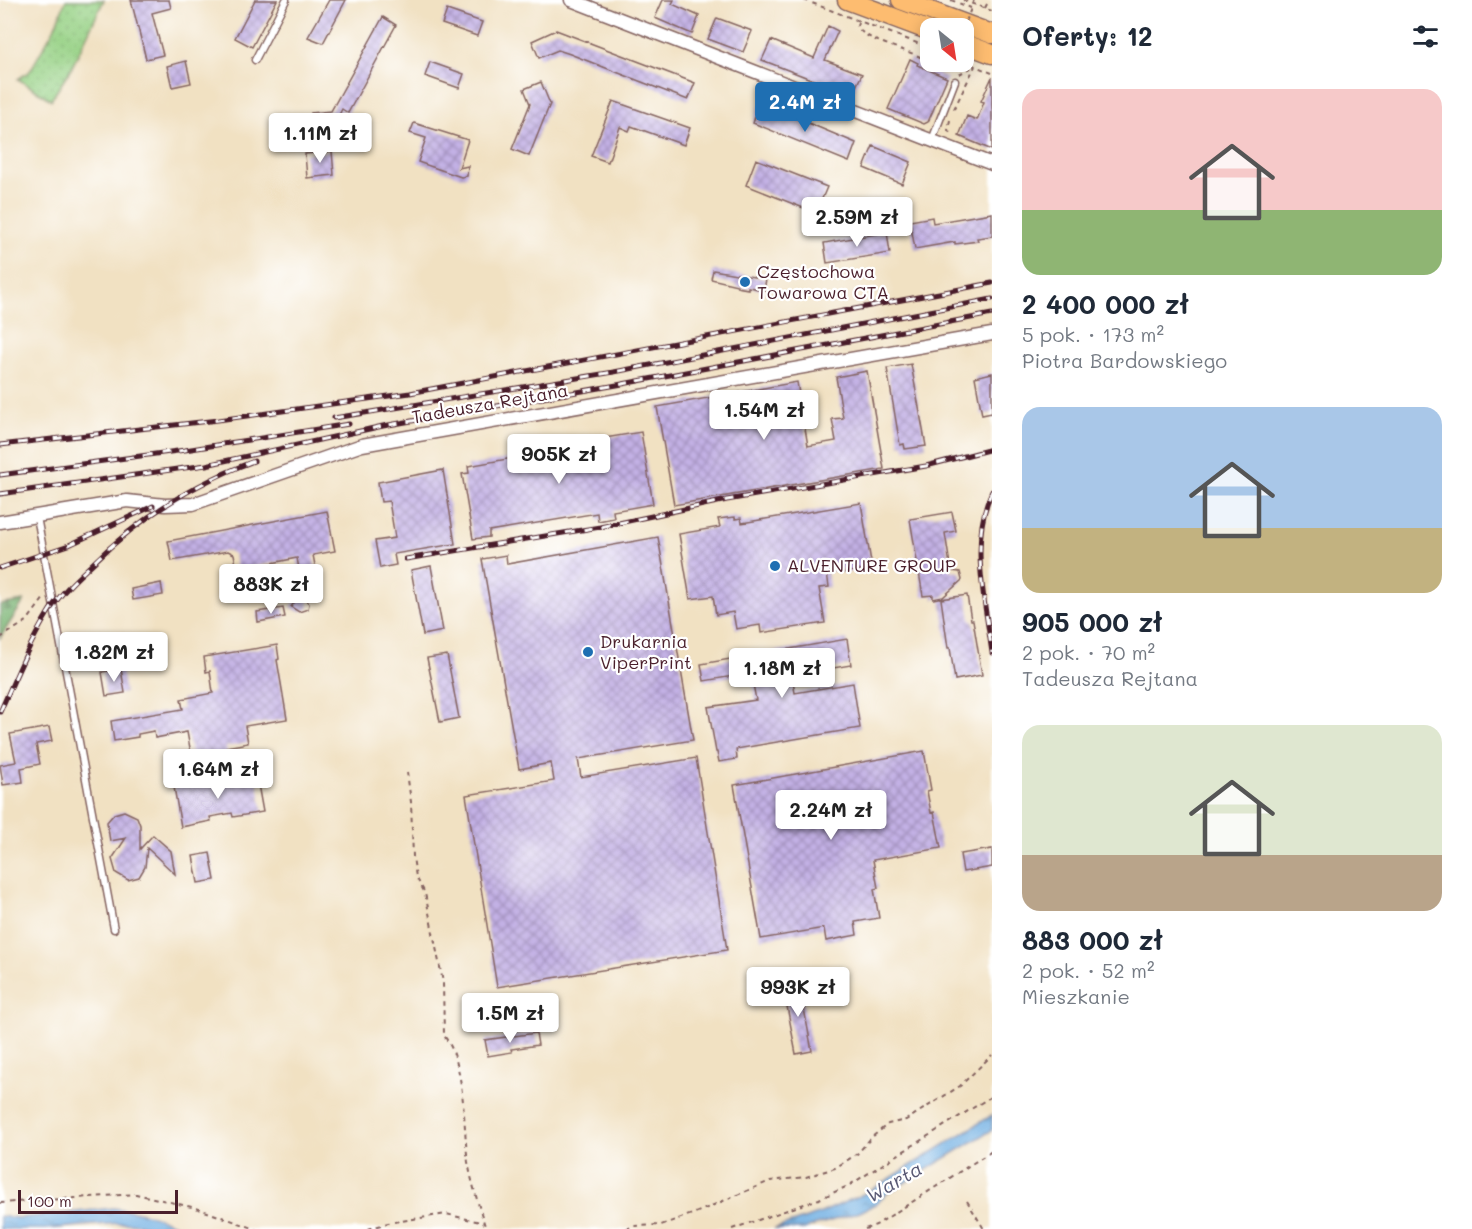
<!DOCTYPE html>
<html lang="pl">
<head>
<meta charset="utf-8">
<style>
	body { margin:0; font-family:Mali,sans-serif; background:#f2f2f3; color:#1f2937; height:100vh; display:flex; flex-direction:column; font-size:22px; white-space:nowrap }
	* { box-sizing:border-box; margin:0 }
	p { font-size:20px; color:#747a83 }
	.icon { flex:none; width:33px; height:33px; fill:none; stroke:currentColor; stroke-width:2; stroke-linecap:round; stroke-linejoin:round }
	.map { position:relative; flex:1; overflow:hidden }
	.panel { display:flex; flex-direction:column; background:#fff; width:480px }
	.panel>* { flex:none }
	.needle { width:39px; rotate:150deg }
	.controls { position:absolute; left:920px; top:18px; display:grid; gap:12px }
	.controls a { display:grid; place-items:center; width:54px; height:54px; border-radius:12px; background:#fff; box-shadow:0 3px 15px #0003; font-size:30px }
	.scale { position:absolute; left:18px; bottom:15px; width:160px; box-sizing:border-box; padding-left:6px; border:3px solid #4a1f2b; border-top:0; font-size:16px; line-height:21px; white-space:nowrap; color:#4a1f2b; -webkit-text-stroke:4px #fff; paint-order:stroke }
	.price { position:absolute; translate:-50% -51px; padding:0 14px; border-radius:6px; background:#fff; color:#222; font-size:20px; line-height:39px; filter:drop-shadow(0 2px 3px #0008) }
	.price::after { content:''; position:absolute; left:50%; top:36px; width:18px; height:14px; margin-left:-9px; background:inherit; clip-path:polygon(0 0,100% 0,50% 100%) }
	.price.selected { background:#1f6fb2; color:#fff }
	ul { padding:0; list-style:none }
	li { display:grid; align-content:center; gap:12px; height:318px; padding:0 30px }
	li span { display:grid; place-items:center; height:186px; border-radius:18px; color:#555 }
	li>.icon { margin-inline-start:auto }
	span .icon { width:108px; height:108px; fill:#fffc; stroke-width:1 }
	li b { font-size:26px }
	h2 { display:flex; justify-content:space-between; align-items:center; height:72px; padding:0 30px; font-size:26px }
	main { display:flex; flex:1; min-height:0 }
	.map>svg:first-child { display:block }
</style>
</head>
<body>
<main>
<div class="map">
<svg width="992" height="1229" viewBox="0 0 992 1229">
	<defs>
		<pattern id="grass-dots" width="8" height="8" patternUnits="userSpaceOnUse" patternTransform="scale(1.5)"><rect width="8" height="8" fill="#98d286"/><path d="M2 2h.1M6 6h.1" fill="none" stroke="#84b474" stroke-width="1.8" stroke-linecap="round"/></pattern>
		<pattern id="forest-firs" width="22" height="20" patternUnits="userSpaceOnUse" patternTransform="scale(1.5)"><rect width="22" height="20" fill="#7ab473"/><path d="M5 1l3.5 6h-7zM16 11l3.5 6h-7z" fill="#66925f"/></pattern>
		<pattern id="water-ripples" width="26" height="14" patternUnits="userSpaceOnUse" patternTransform="scale(1.5)"><rect width="26" height="14" fill="#6fafe2"/><path d="M2 4q2-2 4 0t4 0M15 11q2-2 4 0t4 0" fill="none" stroke="#5d8eb7"/></pattern>
		<pattern id="building-cross-hatch" width="8" height="8" patternUnits="userSpaceOnUse" patternTransform="scale(1.5)"><rect width="8" height="8" fill="#c3b1e5"/><path d="M0 0l8 8M0 8l8-8" fill="none" stroke="#a08fba"/></pattern>
	</defs>
	<rect width="100%" height="100%" fill="#fff"/>
	<filter id="ink" filterUnits="userSpaceOnUse"><feTurbulence type="fractalNoise" baseFrequency=".0167" numOctaves="2"/><feDisplacementMap in="SourceGraphic" scale="12" xChannelSelector="R" yChannelSelector="G"/><feConvolveMatrix kernelMatrix="1 2 1 2 8 2 1 2 1" color-interpolation-filters="sRGB"/></filter>
	<filter id="wash" filterUnits="userSpaceOnUse"><feTurbulence type="fractalNoise" baseFrequency=".008" numOctaves="4" result="noise"/><feDisplacementMap in="SourceGraphic" scale="24" xChannelSelector="R" yChannelSelector="G"/><feGaussianBlur stdDeviation="1.35" result="paint"/><feColorMatrix in="noise" values="0 0 0 0 0 0 0 0 0 0 0 0 0 0 0 0 0 1.4 0 .05"/><feComposite in="paint" operator="in"/></filter>
	<g filter="url(#wash)">
		<rect width="100%" height="100%" fill="#f1e1c2"/>
		<path fill="url(#grass-dots)" stroke="#717858" stroke-width="1.5" d="M66,0H104L71,69L51,100L18,79L30,71L54,29Z"/>
		<path fill="url(#forest-firs)" stroke="#626a4f" stroke-width="1.5" d="M24,601L0,638V605Z"/>
		<path fill="url(#water-ripples)" stroke="#5c6786" stroke-width="1.5" d="M992,1115V1130L886,1194L876,1204L860,1212L804,1229H774L821,1213L870,1191Z
			M113,1208C142,1211 159,1217 186,1229H156L140,1224L120,1223L45,1229H0V1216L19,1218Z"/>
		<g id="blocks">
			<path fill="url(#building-cross-hatch)" d="M131,0H169L171,8L152,13L163,55L146,59Z
				M255,0H277L252,47L235,38Z
				M329,0H346L323,43L308,37Z
				M663,0H674L672,4L699,16L692,34L655,18Z
				M447,10L482,22L477,36L442,24Z
				M383,17L396,25L348,113L342,109L337,119V123L312,126L311,113L331,111Z
				M717,18L752,31L743,52L708,39Z
				M828,26L838,31L825,60L862,74L852,95L762,60L771,40L814,58Z
				M556,30L695,83L688,100L570,54L558,50L539,58L532,41Z
				M910,59L918,63L917,65L947,78L928,122L924,124L888,109Z
				M186,61L191,83L172,87L167,66Z
				M430,62L464,74L459,88L425,76Z
				M992,77V150L959,136L967,116L977,120L984,102L981,101Z
				M541,82L550,104L529,156L512,149L530,104L524,89Z
				M613,101L690,128L684,145L631,126L629,131L620,127L608,162L591,156Z
				M759,106L801,120L856,143L849,162L753,123Z
				M414,123L468,140L459,168L468,166L467,176L461,177L418,162L426,138L410,133Z
				M873,146L911,162L902,184L864,168Z
				M332,151L334,175L307,178L305,154Z
				M756,159L827,187L816,213L746,185Z
				M992,213V236L977,238L978,241L955,244V242L915,249L910,221L932,217L933,223Z
				M887,232L890,253L827,263L824,243Z
				M713,270L766,279L764,290L748,287V289L737,287V285L711,279Z
				M911,364L926,446L905,449L904,444L900,445L887,368Z
				M867,371L884,469L674,505L657,407L797,382L808,446L836,441L832,419L843,418L836,377Z
				M992,373V413L982,415L975,377Z
				M641,432L653,504L613,511L614,518L598,521L597,513L489,531V537L473,539L462,474L469,473L468,466L575,447L574,443Z
				M443,470L455,544L394,554L396,565L380,568L375,541L395,538L389,501L381,502L378,482Z
				M861,503L871,562L865,563L866,569L844,573L843,569L827,572L829,587L819,588L825,623L761,633L760,625L736,629L733,612L716,615L713,596L690,599L679,534L720,527L718,519L735,517V519L741,518L742,523Z
				M327,511L335,551L313,555L319,586L303,590L297,558L237,570L234,554L228,551L172,561L168,541Z
				M952,512L956,531L945,533L951,571L960,572L962,580L943,597L933,599V595L923,596L910,519Z
				M658,537L693,740L578,759L581,777L696,758L727,950L497,987L466,795L554,781L551,763L519,769L482,559L506,555L507,564Z
				M431,566L443,631L423,635L411,570Z
				M161,583L163,595L133,600L131,589Z
				M967,595L971,620H973L982,675L955,680L950,648H948L941,599Z
				M305,596L309,604L308,609L299,612L291,607L298,597Z
				M283,608L285,617L258,622L257,612Z
				M847,639L851,665L792,675L795,693L853,683L860,728L736,749L737,759L719,762L717,752H716L708,707L756,700L751,673L704,681L701,664Z
				M277,645L279,659L277,660L287,719L245,726L248,743L226,747L227,753L192,759L187,732L155,738L154,731L138,734V737L114,741L111,721L183,709L181,699L213,693L210,671L206,672L204,657Z
				M447,655L459,718L440,722L427,658Z
				M121,669L125,693L106,696L102,672Z
				M49,727L52,741L36,744L40,764L21,768L23,782L3,785L0,765L16,762L10,734Z
				M924,751L931,790L927,791L931,813L934,812L941,848L873,860L878,888L874,889L879,918L855,922L857,935L826,941L824,928L761,939L734,785Z
				M256,773L263,812L233,817L232,813L210,817L211,821L181,827L174,787L204,782L205,787L227,782L226,778Z
				M124,811L137,817L140,825V849L153,835L171,851L175,874L147,848L145,867L139,877L128,880L116,873L112,859L126,838L110,841L107,822L114,814Z
				M992,849V867L963,872L960,854Z
				M210,853L215,880L198,883L193,856Z
				M799,982L812,1051L796,1054L783,985Z
				M536,1033L538,1045L511,1049L512,1052L488,1056L485,1040Z"/>
		</g>
	</g>
	<g filter="url(#ink)">
		<use href="#blocks" fill-opacity="0" stroke="#846360" stroke-width="1.5"/>
		<g fill="none" stroke-linecap="round" stroke-linejoin="round">
			<defs>
				<path id="lane" d="M255,60L286,0
					M932,140L955,81
					M37,517L114,929"/>
				<path id="street" d="M571,0L992,164
					M0,522L127,501L165,505L193,504L362,445L992,334"/>
				<path id="primary" d="M847,0L930,31
					M901,0L992,34
					M963,43L992,54"/>
			</defs>
			<use href="#lane" stroke="#846360" stroke-width="9"/>
			<use href="#street" stroke="#846360" stroke-width="15"/>
			<use href="#primary" stroke="#846360" stroke-width="21"/>
			<path stroke="#846360" stroke-width="2" stroke-dasharray="4.5 4.5" stroke-linecap="butt" d="M804,0L930,48
				M951,0L971,8
				M963,0L992,11
				M985,8L989,0
				M858,22L857,27C868,42 903,48 920,57C929,61 936,67 946,69L951,62
				M928,53L930,54
				M963,61L992,73
				M959,74L975,66
				M954,109L975,66
				M950,120L948,130L952,136
				M0,638L27,621L44,598
				M407,772L411,802L413,857L416,877L425,893L443,982L444,1036C466,1061 463,1129 468,1162C472,1184 479,1207 486,1229
				M967,1201L984,1229
				M0,1203L136,1194L196,1208L256,1229
				M368,1229L388,1223L446,1214L484,1223
				M626,1229L634,1226L661,1225L695,1213L770,1181L806,1177L835,1168L857,1154L872,1137L888,1124L906,1120L960,1086L992,1055
				M732,1229L819,1199L848,1186L992,1096
				M865,1229L876,1225L992,1151"/>
			<use href="#lane" stroke="#fff" stroke-width="6"/>
			<use href="#street" stroke="#fff" stroke-width="12"/>
			<use href="#primary" stroke="#fdbc6f" stroke-width="18"/>
			<defs>
				<path id="rail" d="M334,418L614,372L992,299
					M0,445L218,420L410,393L992,283
					M0,475L185,450L349,424
					M992,491C969,541 985,600 992,653
					M0,494L206,465L383,426L617,385L992,314
					M406,559L600,527L727,500L926,466L992,449
					M0,568L69,545L153,506
					M0,712C15,678 30,642 50,610C61,593 76,579 90,566C137,520 192,484 254,461"/>
			</defs>
			<use href="#rail" stroke="#4a1f2b" stroke-width="5"/>
			<use href="#rail" stroke="#fff" stroke-width="3" stroke-dasharray="9" stroke-linecap="butt"/>
			<path stroke="#846360" stroke-width="2" stroke-dasharray="4.5 4.5" stroke-linecap="butt" d="M963,30L974,0"/>
		</g>
	</g>
	<g fill="#1f6fb2" stroke="#fff" stroke-width="2">
		<circle cx="745" cy="282" r="6"/>
		<circle cx="775" cy="566" r="6"/>
		<circle cx="588" cy="652" r="6"/>
	</g>
	<g text-anchor="middle" stroke-width="4.5" stroke-linejoin="round" paint-order="stroke">
		<g font-size="18" fill="#4a1f2b" stroke="#fff" text-anchor="start">
			<text x="757" y="278">Częstochowa<tspan x="757" dy="21">Towarowa CTA</tspan></text>
			<text x="787" y="572">ALVENTURE GROUP</text>
			<text x="600" y="648">Drukarnia<tspan x="600" dy="21">ViperPrint</tspan></text>
		</g>
		<g font-size="18" fill="#4a1f2b" stroke="#fff">
			<text transform="translate(490 404) rotate(-10)" y="6">Tadeusza Rejtana</text>
		</g>
		<g font-size="20" font-style="italic" fill="#595974" stroke="#fff">
			<text transform="translate(894 1182) rotate(-30)" y="7">Warta</text>
		</g>
	</g>
</svg>
<div class="controls">
<a><svg class="needle" viewBox="-14 -14 28 28"><path d="M0-13l5 13h-10z" fill="#e53935"/><path d="M0 13l5-13h-10z" fill="#747a83"/></svg></a>
</div>
<div class="scale">100 m</div>
<b class="price selected" style="left:805px;top:133px">2.4M zł</b>
<b class="price" style="left:320px;top:164px">1.11M zł</b>
<b class="price" style="left:857px;top:248px">2.59M zł</b>
<b class="price" style="left:764px;top:441px">1.54M zł</b>
<b class="price" style="left:559px;top:485px">905K zł</b>
<b class="price" style="left:271px;top:615px">883K zł</b>
<b class="price" style="left:114px;top:683px">1.82M zł</b>
<b class="price" style="left:782px;top:699px">1.18M zł</b>
<b class="price" style="left:218px;top:800px">1.64M zł</b>
<b class="price" style="left:831px;top:841px">2.24M zł</b>
<b class="price" style="left:798px;top:1018px">993K zł</b>
<b class="price" style="left:510px;top:1044px">1.5M zł</b>
</div>
<section class="panel">
<h2>Oferty: 12<svg class="icon" aria-label="filters" viewBox="0 0 24 24"><path d="M4 7h16M4 17h16"/><circle cx="9" cy="7" r="2"/><circle cx="15" cy="17" r="2"/></svg></h2>
<ul>
<li><span style="background:linear-gradient(#f6c9c9 65%,#8fb573 0)"><svg class="icon" aria-label="home" viewBox="0 0 24 24"><path d="M3 11l9-7 9 7M6 9v11h12V9"/></svg></span><div><b>2 400 000 zł</b><p>5 pok. · 173 m²</p><p>Piotra Bardowskiego</p></div></li>
<li><span style="background:linear-gradient(#a9c7e8 65%,#c2b280 0)"><svg class="icon" aria-label="home" viewBox="0 0 24 24"><path d="M3 11l9-7 9 7M6 9v11h12V9"/></svg></span><div><b>905 000 zł</b><p>2 pok. · 70 m²</p><p>Tadeusza Rejtana</p></div></li>
<li><span style="background:linear-gradient(#dfe7d0 70%,#b9a48a 0)"><svg class="icon" aria-label="home" viewBox="0 0 24 24"><path d="M3 11l9-7 9 7M6 9v11h12V9"/></svg></span><div><b>883 000 zł</b><p>2 pok. · 52 m²</p><p>Mieszkanie</p></div></li>
</ul>
</section>
</main>
</body>
</html>
